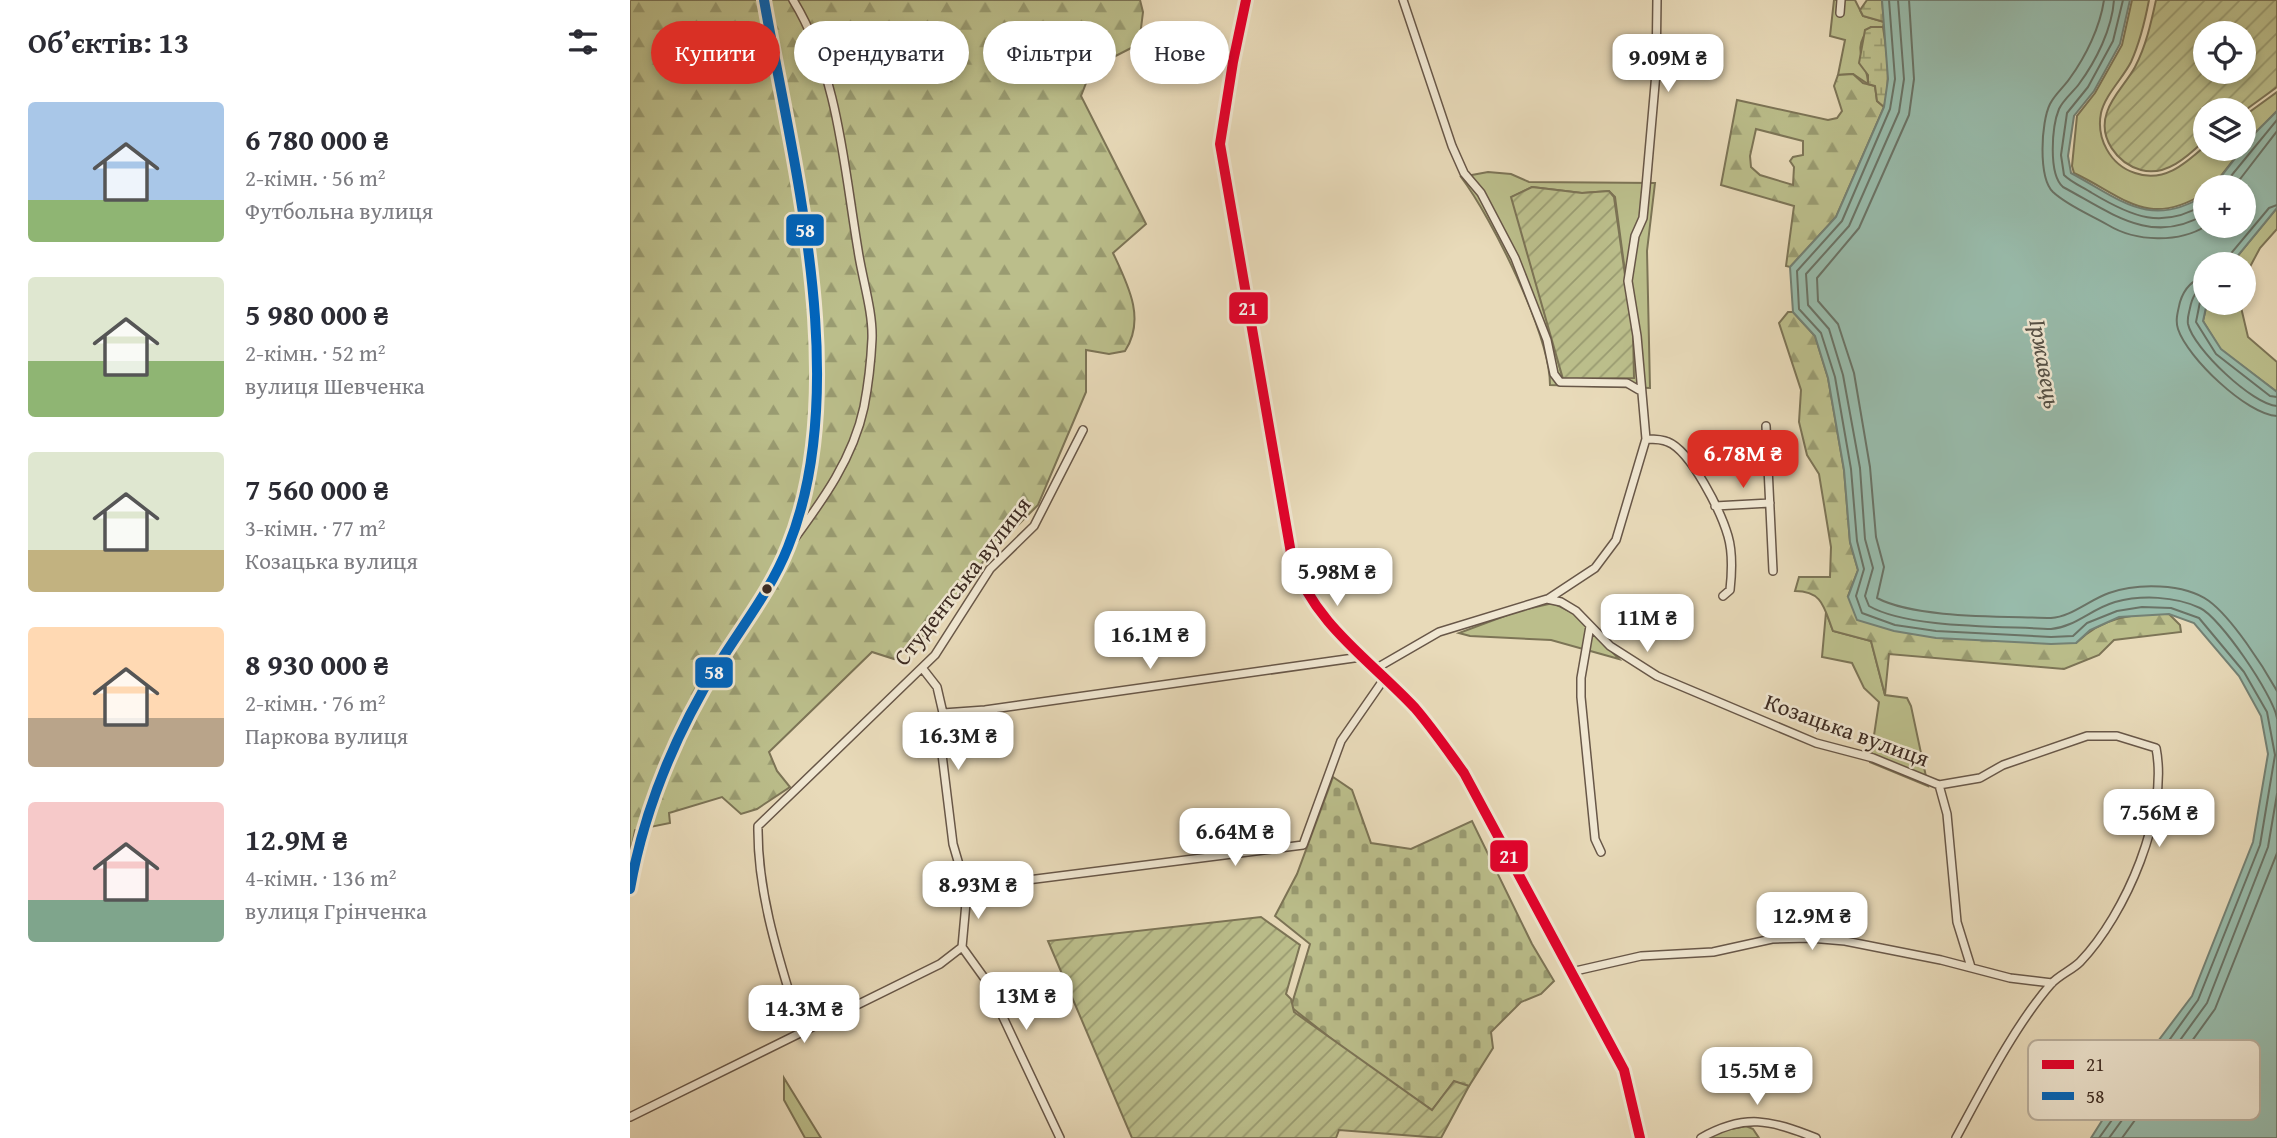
<!DOCTYPE html>
<html lang="uk">
<head>
<meta charset="utf-8">
<style>
	body { margin:0; font-family:"Gentium Book Plus",serif; background:#f7f7f7; color:#2b2b33; height:100vh; display:flex; flex-direction:column; font-size:26px; white-space:nowrap }
	* { box-sizing:border-box; margin:0 }
	p { font-size:23px; color:#7c7c81 }
	.icon { flex:none; width:38px; height:38px; fill:none; stroke:currentColor; stroke-width:2; stroke-linecap:round; stroke-linejoin:round }
	.map { position:relative; flex:1; overflow:hidden }
	.details { display:flex; flex-direction:column; background:#fff; width:630px }
	.details>* { flex:none }
	.top-card { position:absolute; left:21px; top:21px; width:665px; height:63px; display:flex; gap:14px }
	.controls { position:absolute; left:1563px; top:21px; display:grid; gap:14px }
	.controls a { display:grid; place-items:center; width:63px; height:63px; border-radius:50%; background:#fff; box-shadow:0 4px 10px #0003; font-size:35px }
	.price { position:absolute; translate:-50% -60px; padding:0 16px; border-radius:14px; background:#fff; color:#222; font-size:23px; line-height:46px; filter:drop-shadow(0 2px 4px #0008) }
	.price::after { content:''; position:absolute; left:50%; top:42px; width:21px; height:16px; margin-left:-10px; background:inherit; clip-path:polygon(0 0,100% 0,50% 100%) }
	.price.current { background:#d93025; color:#fff }
	ul { padding:0; list-style:none }
	li { display:flex; align-items:center; gap:21px; height:175px; padding:0 28px }
	li span { display:grid; place-items:center; flex:none; width:196px; height:140px; border-radius:7px; color:#555 }
	li>.icon { margin-inline-start:auto }
	span .icon { width:84px; height:84px; fill:#fffc; stroke-width:1 }
	li b { font-size:30px }
	h2 { display:flex; justify-content:space-between; align-items:center; height:84px; padding:0 28px; font-size:30px }
	.tag { padding:0 24px; border-radius:32px; background:#fff; box-shadow:0 4px 10px #0003; font-size:24px; line-height:63px }
	.tag.current { background:#d93025; color:#fff }
	main { display:flex; flex:1; min-height:0 }
	.map>svg:first-child { display:block }
</style>
</head>
<body>
<main>
<section class="details">
<h2>Об’єктів: 13<svg class="icon" aria-label="filters" viewBox="0 0 24 24"><path d="M4 7h16M4 17h16"/><circle cx="9" cy="7" r="2"/><circle cx="15" cy="17" r="2"/></svg></h2>
<ul>
<li><span style="background:linear-gradient(#a9c7e8 70%,#8fb573 0)"><svg class="icon" aria-label="home" viewBox="0 0 24 24"><path d="M3 11l9-7 9 7M6 9v11h12V9"/></svg></span><div><b>6 780 000 ₴</b><p>2-кімн. · 56 m²</p><p>Футбольна вулиця</p></div></li>
<li><span style="background:linear-gradient(#dfe7d0 60%,#8fb573 0)"><svg class="icon" aria-label="home" viewBox="0 0 24 24"><path d="M3 11l9-7 9 7M6 9v11h12V9"/></svg></span><div><b>5 980 000 ₴</b><p>2-кімн. · 52 m²</p><p>вулиця Шевченка</p></div></li>
<li><span style="background:linear-gradient(#dfe7d0 70%,#c2b280 0)"><svg class="icon" aria-label="home" viewBox="0 0 24 24"><path d="M3 11l9-7 9 7M6 9v11h12V9"/></svg></span><div><b>7 560 000 ₴</b><p>3-кімн. · 77 m²</p><p>Козацька вулиця</p></div></li>
<li><span style="background:linear-gradient(#ffd9b3 65%,#b9a48a 0)"><svg class="icon" aria-label="home" viewBox="0 0 24 24"><path d="M3 11l9-7 9 7M6 9v11h12V9"/></svg></span><div><b>8 930 000 ₴</b><p>2-кімн. · 76 m²</p><p>Паркова вулиця</p></div></li>
<li><span style="background:linear-gradient(#f6c9c9 70%,#7fa58c 0)"><svg class="icon" aria-label="home" viewBox="0 0 24 24"><path d="M3 11l9-7 9 7M6 9v11h12V9"/></svg></span><div><b>12.9M ₴</b><p>4-кімн. · 136 m²</p><p>вулиця Грінченка</p></div></li>
</ul>
</section>
<div class="map">
<svg width="1647" height="1138" viewBox="0 0 1647 1138">
	<defs>
		<pattern id="forest-firs" width="22" height="20" patternUnits="userSpaceOnUse" patternTransform="scale(1.75)"><rect width="22" height="20" fill="#bbbe8b"/><path d="M5 1l3.5 6h-7zM16 11l3.5 6h-7z" fill="#999b71"/></pattern>
		<pattern id="wetland-marsh" width="20" height="14" patternUnits="userSpaceOnUse" patternTransform="scale(1.75)"><rect width="20" height="14" fill="#bbbe8b"/><path d="M1 5h8M5 5V1M11 12h8M15 12V8" fill="none" stroke="#999b71"/></pattern>
		<pattern id="cemetery-stones" width="16" height="16" patternUnits="userSpaceOnUse" patternTransform="scale(1.75)"><rect width="16" height="16" fill="#bbbe8b"/><path d="M2 7V4a2 2 0 0 1 4 0v3zM10 15v-3a2 2 0 0 1 4 0v3z" fill="#999b71"/></pattern>
		<pattern id="garden-furrows" width="10" height="10" patternUnits="userSpaceOnUse" patternTransform="scale(1.75)"><rect width="10" height="10" fill="#bbbe8b"/><path d="M-1 1l2-2M0 10L10 0M9 11l2-2" fill="none" stroke="#999b71"/></pattern>
	</defs>
	<rect width="100%" height="100%" fill="#e8dab9"/>
	<filter id="stains"><feTurbulence type="fractalNoise" baseFrequency=".00286" numOctaves="4"/><feColorMatrix values="0 0 0 0 .2 0 0 0 0 .09 0 0 0 0 .02 0 0 0 .5 -.17"/></filter>
	<radialGradient id="worn" r=".72"><stop offset=".6" stop-color="#630" stop-opacity="0"/><stop offset="1" stop-color="#630" stop-opacity=".3"/></radialGradient>
	<path fill="#bbbe8b" stroke="#7c7456" stroke-width="2" fill-rule="evenodd" d="M1204,0H1225L1233,16L1254,22L1253,27H1241C1219,50 1238,62 1238,84L1223,74L1208,75L1215,40L1200,36Z
		M1502,0H1519C1515,21 1510,42 1501,62C1493,78 1475,95 1471,113C1466,138 1480,165 1505,173C1533,183 1554,165 1575,146L1612,149L1582,187H1575V193C1517,229 1495,197 1444,173L1442,166L1447,116L1465,93L1492,45Z
		M1647,92V111L1614,146V116Z
		M858,172L881,174L899,182L1025,183L1017,251L1020,388L920,385C920,335 862,218 831,177ZM902,187L952,193L979,191L985,197L1003,332L933,379L882,197Z
		M1647,208V229L1630,248L1614,278V264H1601Z
		M1577,303H1610L1618,337L1647,362V392L1590,349L1573,321Z
		M923,603L947,615L989,659L921,640L840,636L829,633L888,611Z
		M1196,612L1203,631L1241,641L1255,695L1277,698L1281,706L1298,786L1240,762L1249,702L1234,688L1222,663L1192,657Z
		M154,1078L191,1138H175L154,1100Z
		M1116,1126L1123,1129L1129,1138H1078L1091,1131Z"/>
	<path fill="url(#forest-firs)" stroke="#7c7456" stroke-width="2" fill-rule="evenodd" d="M0,0H510L513,12L509,44L462,68L451,96L516,224L483,253C498,285 516,319 495,351L479,354L456,350V392L408,505L358,555L303,632L281,641L264,659L242,652L139,752L147,771L160,787L127,809L111,814L92,797L39,813L40,823L5,830L0,856Z
		M1223,74L1233,83L1245,86L1247,101L1254,107L1206,217L1160,267L1156,266L1164,206L1091,185L1107,100L1198,120L1207,118L1212,111L1204,86L1208,75ZM1126,129L1173,141V155L1163,157L1160,161L1164,167L1163,185L1130,175L1121,167L1120,156Z
		M1158,312H1163L1185,336L1198,378L1214,470L1220,542L1228,570L1218,596L1446,643C1473,617 1503,613 1539,614L1550,625L1551,632L1484,640L1469,655L1434,669L1259,654L1255,695L1241,641L1203,631C1194,608 1193,591 1165,591L1169,577H1200L1201,547L1189,474L1177,455L1169,422L1171,390L1149,323Z"/>
	<path fill="url(#wetland-marsh)" stroke="#7c7456" stroke-width="2" d="M1237,0H1252L1254,22L1233,16L1230,10Z
		M1241,27H1253C1257,52 1261,82 1254,107L1247,101L1245,86L1238,84V75L1229,63L1235,30Z"/>
	<path fill="url(#cemetery-stones)" stroke="#7c7456" stroke-width="2" d="M703,777L722,790L741,843L781,849L842,821L902,944L924,981L911,994L891,1002L861,1032L863,1048L839,1086L824,1082L802,1110L732,1063L661,1007L680,944L645,916L667,874Z"/>
	<path fill="url(#garden-furrows)" stroke="#7c7456" stroke-width="2" fill-rule="evenodd" d="M1526,0H1647V87L1614,111L1575,110V140C1558,156 1536,177 1511,170C1487,163 1468,138 1477,112C1482,96 1497,82 1505,67C1516,46 1521,23 1526,0ZM1575,33H1614V72H1575Z
		M902,187L952,193L979,191L984,197L1003,332L1004,378L933,379L881,197Z
		M631,917L670,945L656,994L661,999L664,1012L802,1110L824,1081L839,1086L811,1138L709,1130L706,1138H502L418,941Z"/>
	<path fill="#98bbab" stroke="#748174" stroke-width="2" d="M1252,0H1500L1490,44L1464,91L1444,116L1438,156L1441,173C1490,199 1520,230 1575,195V226H1614V187H1583L1624,134L1647,111V208L1601,264H1575L1577,303L1573,321L1591,349L1647,392V1138H1461L1492,1089L1562,996L1623,842L1638,754L1631,716L1609,676L1564,623L1539,614L1489,617L1460,630L1446,643L1421,644L1306,638L1264,631L1227,620L1218,597L1228,570L1220,542L1214,470L1198,378L1185,336L1163,312L1160,267L1206,217L1254,107L1258,79Z"/>
	<g fill="none" stroke-linecap="round" stroke-linejoin="round">
		<path stroke="#6a7366" stroke-width="2" d="M1259,0L1265,79L1260,109L1212,221L1167,271L1169,309L1191,333L1205,377L1221,469L1227,541L1234,569L1226,596L1232,613L1265,625L1306,631L1421,637L1443,636L1457,623L1487,611L1512,607L1541,608L1569,618L1614,672L1637,712L1645,755L1630,845L1568,1000L1469,1138
			M1268,0L1274,79L1269,112L1219,226L1176,274L1178,305L1199,329L1213,375L1230,468L1235,539L1243,568L1235,596L1239,606C1279,629 1373,626 1421,629C1445,627 1461,609 1485,602C1511,595 1545,596 1570,608C1590,617 1643,695 1647,718
			M1279,0L1284,79L1279,115L1229,228L1187,278L1188,301L1208,324L1224,373L1240,467L1246,537L1254,567L1247,598C1287,619 1374,616 1421,618C1441,617 1459,600 1479,593C1507,583 1554,583 1579,601C1602,618 1633,666 1647,691
			M1474,0C1470,27 1456,56 1440,78C1434,87 1425,94 1420,104C1411,122 1408,177 1423,192C1438,206 1461,215 1478,225C1506,242 1549,243 1576,226
			M1484,0C1482,29 1466,61 1449,84C1443,92 1433,100 1429,109C1422,126 1418,174 1433,187C1480,212 1522,247 1575,214
			M1493,0L1483,41L1458,87L1437,113L1431,155L1434,175C1442,183 1453,187 1462,193C1502,217 1532,230 1575,204
			M1592,187L1647,120
			M1604,187L1647,131
			M1596,264L1598,257L1639,208L1647,205
			M1575,277C1561,280 1554,289 1550,302C1548,311 1545,320 1548,329C1557,357 1617,415 1647,416
			M1575,287C1565,291 1562,298 1560,308C1559,313 1557,318 1558,324C1563,348 1623,405 1647,406
			M1575,297L1570,302L1566,322L1586,354L1640,396L1647,397
			M1479,1138L1577,1003L1638,847L1647,794
			M1492,1138L1585,1009L1647,853"/>
		<defs>
			<path id="minor" d="M773,0L822,146L834,173L851,193L885,258L917,340L924,374L930,382L997,383L1009,390
				M1027,0L1026,73L1016,187L1013,218L1005,236L998,281L1007,336L1016,439C1023,439 1032,439 1038,442C1061,451 1091,512 1098,536C1103,553 1102,572 1100,590L1093,596
				M1210,13L1211,0
				M1136,426L1143,571
				M1085,506L1140,503
				M162,542C192,501 223,459 234,407C238,386 241,361 242,339C243,311 232,278 228,250C214,167 208,73 163,0
				M918,599L965,568L986,540L1016,439
				M960,626L951,678V697L965,839L971,852
				M293,669L307,687L313,713L311,746L323,844L337,892L332,947
				M745,669L809,632L917,599L931,602L946,611L980,646L1027,676L1186,743L1243,758L1309,785L1350,778L1373,765L1457,736H1487L1526,748C1539,813 1496,914 1450,962C1442,970 1429,975 1421,984C1385,1025 1352,1090 1326,1138
				M313,713L355,710L731,657
				M1309,785L1317,814L1327,922L1341,967
				M337,892L374,883L673,845L711,741L754,679
				M332,947L355,979L430,1138
				M941,972L1011,956L1083,952L1142,939L1180,938L1215,941L1311,960L1380,978L1422,983
				M171,1031C151,965 127,896 128,826L305,655L360,569L404,526L453,430
				M0,1117L310,964L332,947
				M1071,1138C1115,1113 1140,1120 1186,1138"/>
			<path id="tertiary" d="M616,0L603,62L590,144L662,559C685,625 739,659 785,708C803,729 818,751 834,773L994,1070L1010,1138"/>
			<path id="secondary" d="M0,889C14,809 45,735 88,665C112,626 141,590 158,547C223,388 163,164 134,0"/>
		</defs>
		<use href="#minor" stroke="#685748" stroke-width="10"/>
		<use href="#tertiary" stroke="#685748" stroke-width="11"/>
		<use href="#secondary" stroke="#3d2b22" stroke-width="13"/>
		<use href="#minor" stroke="#f0e7d2" stroke-width="7"/>
		<use href="#tertiary" stroke="#f0e7d2" stroke-width="9"/>
		<use href="#secondary" stroke="#f0e7d2" stroke-width="10"/>
		<defs>
			<path id="bus-1" d="M616,0L603,62L590,144L662,559C685,625 739,659 785,708C803,729 818,751 834,773L994,1070L1010,1138"/>
			<path id="bus-2" d="M0,889C14,809 45,735 88,665C112,626 141,590 158,547C223,388 163,164 134,0"/>
		</defs>
		<use href="#bus-1" stroke="#f0e7d2" stroke-width="16"/>
		<use href="#bus-2" stroke="#f0e7d2" stroke-width="16"/>
		<use href="#bus-1" stroke="#e4002b" stroke-width="10"/>
		<use href="#bus-2" stroke="#0065bd" stroke-width="10"/>
	</g>
	<circle fill="#3d2b22" stroke="#f0e7d2" stroke-width="2.5" cx="137" cy="589" r="6"/>
	<g text-anchor="middle" stroke-width="5" stroke-linejoin="round" paint-order="stroke">
		<g font-size="23" fill="#3d2b22" stroke="#f0e7d2">
			<text transform="translate(332 581) rotate(-52)" y="8">Студентська вулиця</text>
			<text transform="translate(1217 730) rotate(20)" y="8">Козацька вулиця</text>
		</g>
		<g font-size="24" font-style="italic" fill="#544f44" stroke="#f0e7d2">
			<text transform="translate(1415 364) rotate(80)" y="8">Іржавець</text>
		</g>
	</g>
	<rect x="1398" y="1040" width="232" height="80" rx="10" fill="#f0e7d2" stroke="#baaf9d" stroke-width="2"/>
	<rect x="1412" y="1060" width="32" height="9" fill="#e4002b"/>
	<rect x="1412" y="1092" width="32" height="8" fill="#0065bd"/>
	<g font-size="19" fill="#3d2b22">
		<text x="1456" y="1071">21</text>
		<text x="1456" y="1103">58</text>
	</g>
	<g stroke="#f0e7d2" stroke-width="2.5">
		<rect x="155" y="213" width="40" height="34" rx="7" fill="#0065bd"/>
		<rect x="598" y="291" width="41" height="34" rx="7" fill="#e4002b"/>
		<rect x="64" y="656" width="40" height="33" rx="7" fill="#0065bd"/>
		<rect x="859" y="839" width="40" height="34" rx="7" fill="#e4002b"/>
	</g>
	<g font-size="19" text-anchor="middle" font-weight="bold" fill="#fff">
		<text x="175" y="237">58</text>
		<text x="618" y="315">21</text>
		<text x="84" y="679">58</text>
		<text x="879" y="863">21</text>
	</g>
	<rect width="100%" height="100%" filter="url(#stains)"/>
	<rect width="100%" height="100%" fill="url(#worn)"/>
</svg>
<div class="controls">
<a><svg class="icon" aria-label="locate" viewBox="0 0 24 24"><circle cx="12" cy="12" r="6"/><path d="M12 2v4M12 18v4M2 12h4M18 12h4"/></svg></a>
<a><svg class="icon" aria-label="layers" viewBox="0 0 24 24"><path d="M12 4l9 5-9 5-9-5zM3 14l9 5 9-5"/></svg></a>
<a>+</a>
<a>−</a>
</div>
<b class="price" style="left:1038px;top:94px">9.09M ₴</b>
<b class="price current" style="left:1113px;top:490px">6.78M ₴</b>
<b class="price" style="left:707px;top:608px">5.98M ₴</b>
<b class="price" style="left:1017px;top:654px">11M ₴</b>
<b class="price" style="left:520px;top:671px">16.1M ₴</b>
<b class="price" style="left:328px;top:772px">16.3M ₴</b>
<b class="price" style="left:1529px;top:849px">7.56M ₴</b>
<b class="price" style="left:605px;top:868px">6.64M ₴</b>
<b class="price" style="left:348px;top:921px">8.93M ₴</b>
<b class="price" style="left:1182px;top:952px">12.9M ₴</b>
<b class="price" style="left:396px;top:1032px">13M ₴</b>
<b class="price" style="left:174px;top:1045px">14.3M ₴</b>
<b class="price" style="left:1127px;top:1107px">15.5M ₴</b>
<div class="top-card">
<a class="tag current">Купити</a>
<a class="tag">Орендувати</a>
<a class="tag">Фільтри</a>
<a class="tag">Нове</a>
</div>
</div>
</main>
</body>
</html>
